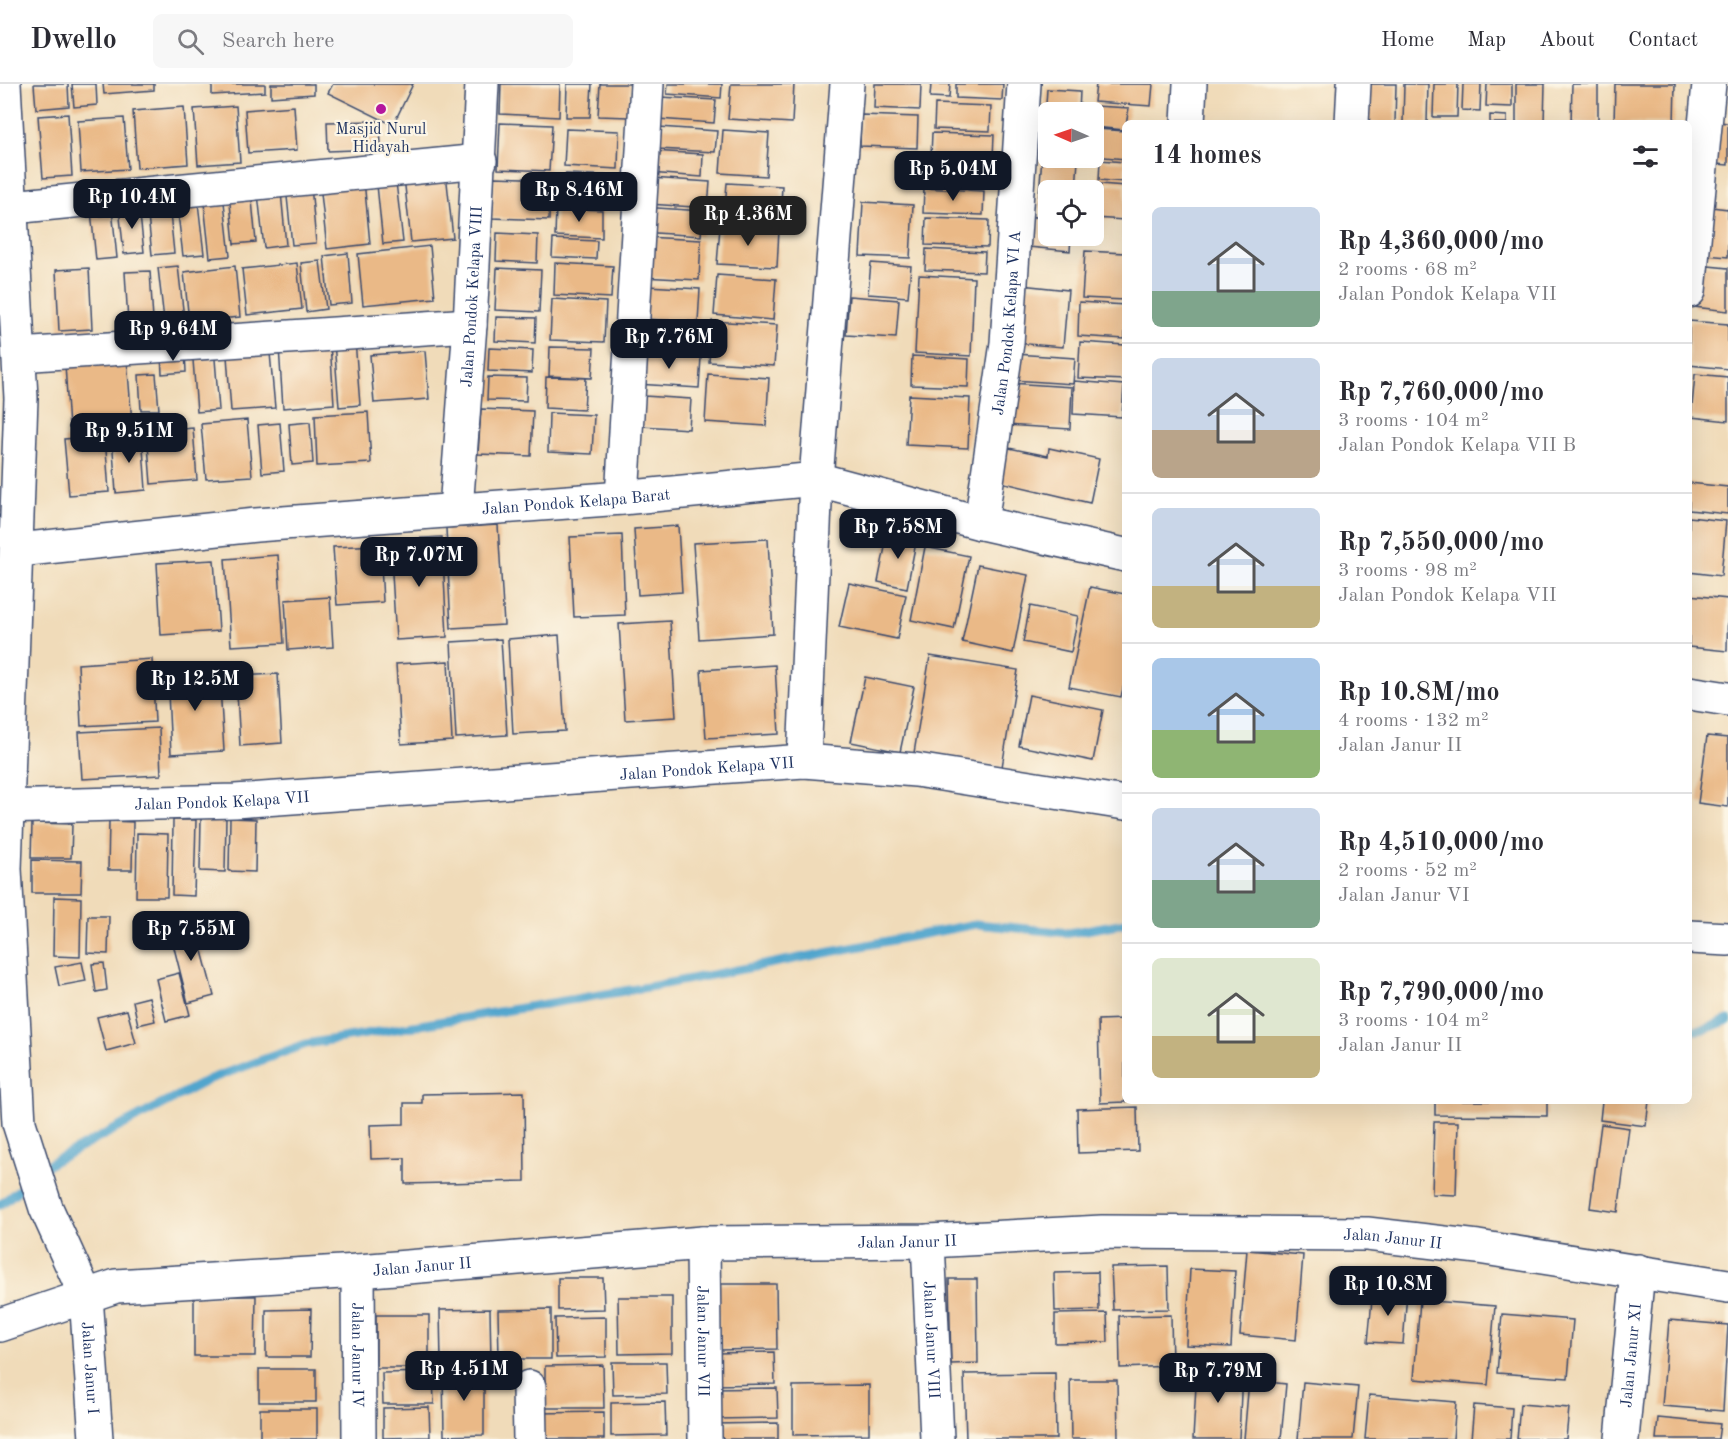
<!DOCTYPE html>
<html lang="en">
<head>
<meta charset="utf-8">
<style>
	body { margin:0; font-family:"Old Standard TT",serif; background:#f7f7f7; color:#2b2b33; height:100vh; display:flex; flex-direction:column; font-size:22px; white-space:nowrap }
	* { box-sizing:border-box; margin:0 }
	p { font-size:20px; color:#7c7c81 }
	.icon { flex:none; width:33px; height:33px; fill:none; stroke:currentColor; stroke-width:2; stroke-linecap:round; stroke-linejoin:round }
	.map { position:relative; flex:1; overflow:hidden }
	.panel { position:absolute; left:1122px; top:36px; width:570px; height:984px; display:flex; flex-direction:column; background:#fff; border-radius:9px; box-shadow:0 6px 24px #0002 }
	.panel>* { flex:none }
	.needle { width:39px; rotate:272deg }
	.tools { position:absolute; left:1038px; top:18px; display:grid; gap:12px }
	.tools a { display:grid; place-items:center; width:66px; height:66px; border-radius:9px; background:#fff; box-shadow:0 6px 24px #0002; font-size:30px }
	.price { position:absolute; translate:-50% -51px; padding:0 14px; border-radius:12px; background:#111827; color:#fff; font-size:20px; line-height:39px; filter:drop-shadow(0 2px 3px #0008) }
	.price::after { content:''; position:absolute; left:50%; top:36px; width:18px; height:14px; margin-left:-9px; background:inherit; clip-path:polygon(0 0,100% 0,50% 100%) }
	.price.active { background:#222; color:#fff }
	ul { padding:0; list-style:none }
	li { display:flex; align-items:center; gap:18px; height:150px; padding:0 30px }
	li+li { border-top:2px solid #e1e1e2 }
	li span { display:grid; place-items:center; flex:none; width:168px; height:120px; border-radius:9px; color:#555 }
	li>.icon { margin-inline-start:auto }
	span .icon { width:72px; height:72px; fill:#fffc; stroke-width:1 }
	li b { font-size:26px }
	h2 { display:flex; justify-content:space-between; align-items:center; height:72px; padding:0 30px; font-size:26px }
	header { display:flex; align-items:center; gap:36px; box-sizing:border-box; height:84px; padding:0 30px; background:#fff; border-bottom:2px solid #e1e1e2 }
	header strong { font-size:28px }
	nav { display:flex; gap:33px; margin-inline-start:auto; font-size:21px }
	.search { width:420px; height:54px; background:#f7f7f7; display:flex; align-items:center; gap:15px; box-sizing:border-box; padding:0 21px; border-radius:9px; color:#7c7c81; font-size:22px }
	.map>svg:first-child { display:block }
</style>
</head>
<body>
<header>
<strong>Dwello</strong>
<div class="search"><svg class="icon" aria-label="search" viewBox="0 0 24 24"><circle cx="10" cy="10" r="6"/><path d="M15 15l6 6"/></svg>Search here</div>
<nav><a>Home</a><a>Map</a><a>About</a><a>Contact</a></nav>
</header>
<div class="map">
<svg width="1728" height="1355" viewBox="0 0 1728 1355">
	<rect width="100%" height="100%" fill="#fcf5e5"/>
	<filter id="ink" filterUnits="userSpaceOnUse"><feTurbulence type="fractalNoise" baseFrequency=".0167" numOctaves="2"/><feDisplacementMap in="SourceGraphic" scale="12" xChannelSelector="R" yChannelSelector="G"/><feConvolveMatrix kernelMatrix="1 2 1 2 8 2 1 2 1" color-interpolation-filters="sRGB"/></filter>
	<filter id="wash" filterUnits="userSpaceOnUse"><feTurbulence type="fractalNoise" baseFrequency=".008" numOctaves="4" result="noise"/><feDisplacementMap in="SourceGraphic" scale="24" xChannelSelector="R" yChannelSelector="G"/><feGaussianBlur stdDeviation="1.35" result="paint"/><feColorMatrix in="noise" values="0 0 0 0 0 0 0 0 0 0 0 0 0 0 0 0 0 1.4 0 .05"/><feComposite in="paint" operator="in"/></filter>
	<g filter="url(#wash)">
		<rect width="100%" height="100%" fill="#f0dbb9"/>
		<g fill="none" stroke-linecap="round" stroke-linejoin="round">
			<path stroke="#51a5cd" stroke-width="9" d="M1689,947L1706,945L1728,936
				M41,1087L51,1079L210,995L306,960L654,902L976,840L1069,849L1125,839
				M0,1121L31,1096"/>
		</g>
		<g id="blocks">
			<path fill="#eab987" d="M34,0H68L69,22L36,25Z
				M72,0H96L97,21L74,23Z
				M103,0H154V6L104,10Z
				M212,0H265V8L212,11Z
				M271,0H314V10L271,13Z
				M333,0H413L393,41L328,9Z
				M501,0H560L559,33L500,30Z
				M567,0H592L590,33H566Z
				M600,0H630L629,33L598,32Z
				M668,0H722L721,14L667,10Z
				M731,0H794L792,39L728,35Z
				M875,0H921L920,26L874,24Z
				M931,0H950L949,14L930,13Z
				M956,0H1003L1002,16L956,14Z
				M1096,0H1153L1151,22L1094,18Z
				M1364,0H1396L1395,39H1363Z
				M1404,0H1428L1427,39H1403Z
				M1434,0H1458L1457,33H1433Z
				M1463,0H1481L1480,27L1462,26Z
				M1487,0H1512V23L1486,22Z
				M1516,0H1545L1544,39H1516Z
				M1572,0H1598V39H1571Z
				M1615,0H1675L1674,39H1614Z
				M1047,5L1080,7L1079,28H1048V35H1045Z
				M660,13L716,16L714,39L658,35Z
				M935,20L991,22L990,47L934,45Z
				M236,22L240,78L198,81L194,25Z
				M294,22L297,66L248,69L245,26Z
				M1095,22L1129,24L1125,46L1094,43Z
				M184,23L188,80L137,84L133,27Z
				M68,30L72,92L43,94L38,32Z
				M861,31L918,33L917,64L860,62Z
				M1490,31L1507,32V39H1490Z
				M124,34L128,85L81,88L78,37Z
				M380,37L381,65L328,67L327,38Z
				M1708,37L1728,39V81L1704,79Z
				M500,39L552,41L549,87L498,85Z
				M1033,42L1048,43V67L1032,66Z
				M659,43L717,47L715,68L658,65Z
				M566,45L619,47L618,85L564,82Z
				M1096,45L1125,47V75L1094,72Z
				M723,46L769,49L766,92L720,89Z
				M932,49L994,51L993,74L931,72Z
				M651,67L703,70L702,93L649,89Z
				M1042,73L1078,76L1076,106H1048V125L1038,124Z
				M922,76L993,79L992,102L921,99Z
				M1100,76L1125,78V98L1099,96Z
				M446,89L453,154L411,158L404,93Z
				M565,90L617,92L615,121L564,118Z
				M494,93L550,95L549,136L492,134Z
				M651,94L710,98L708,124L649,120Z
				M364,96L370,160L327,165L320,100Z
				M396,98L403,158L383,160L377,101Z
				M727,99L782,102L780,139L724,136Z
				M1087,99L1125,102V136L1094,134V106H1086Z
				M311,101L316,159L292,161L286,103Z
				M924,104L984,107L983,131L923,129Z
				M251,106L256,158L234,160L229,109Z
				M281,108L286,161L264,164L258,110Z
				M223,109L230,172L210,174L203,110Z
				M863,118L913,121L910,174L860,172Z
				M169,119L174,169L152,171L147,122Z
				M198,119L204,170L183,172L177,121Z
				M139,122L144,168L124,170L119,124Z
				M642,123L703,127L701,152L641,148Z
				M1711,123L1728,125V173L1706,171Z
				M556,124L602,126V154L555,152Z
				M112,125L117,174L96,176L91,127Z
				M1022,132L1048,134V152H1071L1070,167L1018,162Z
				M926,134L989,136L988,163L925,161Z
				M720,143L779,146L777,183L717,180Z
				M497,149L538,151L537,179L496,177Z
				M645,153L701,156L699,196L642,193Z
				M553,155L597,157L596,175L552,173Z
				M430,162L435,214L363,221L358,170Z
				M926,165L985,168L984,188L925,186Z
				M1085,167L1125,169V216L1082,214Z
				M348,169L352,219L329,221L324,172Z
				M320,177L326,225L306,228L301,179Z
				M297,179L302,225L247,231L242,185Z
				M555,179L613,182L611,214L554,211Z
				M871,179L911,182L908,213L868,210Z
				M1698,181L1728,184V227L1694,223Z
				M178,182L184,234L164,236L158,184Z
				M235,182L240,233L189,238L184,188Z
				M89,184L92,245L59,247L56,186Z
				M497,184L541,186L539,228L495,226Z
				M150,187L153,236L128,238L125,188Z
				M717,191L776,195L773,236L714,231Z
				M919,191L974,194L971,272L915,269Z
				M1021,201L1068,206L1063,263L1015,259Z
				M647,202L700,205L698,238L645,235Z
				M849,212L899,216L896,254L846,251Z
				M552,215L606,218L604,258L550,256Z
				M1079,218L1125,221V255L1078,252Z
				M496,233L536,234L535,259L495,257Z
				M712,237L777,241L774,282L709,278Z
				M1689,237L1728,240V285L1689,281Z
				M636,240L697,244L695,266L634,263Z
				M355,256L360,321L339,323L334,258Z
				M1080,258L1125,261V296L1078,294Z
				M330,259L334,320L283,324L279,263Z
				M550,263L594,264L592,294L549,292Z
				M489,264L533,266L532,289L488,287Z
				M185,267L186,288L162,290L161,269Z
				M425,267L429,315L374,319L370,271Z
				M270,269L275,324L231,327L227,272Z
				M639,269L701,273L699,304L637,300Z
				M1015,270L1075,274L1073,300L1013,296Z
				M912,272L969,275L968,303L911,301Z
				M127,275L132,339L69,344L65,280Z
				M215,275L219,326L197,328L193,276Z
				M156,290L159,326H141L139,291Z
				M708,290L769,294L766,342L705,338Z
				M1695,290L1728,293V337L1691,333Z
				M488,293L527,294L526,317L487,316Z
				M546,293L586,294L584,326L545,324Z
				M1074,297L1124,301L1122,333L1073,330Z
				M1010,299L1072,303L1070,345L1007,341Z
				M909,311L970,314L968,364L906,361Z
				M644,312L691,315L689,345L642,342Z
				M481,325L533,327L531,372L478,370Z
				M368,328L371,379L317,382L315,331Z
				M549,329L594,331L592,370L548,368Z
				M247,336L252,392L206,395L201,340Z
				M310,338L313,379L292,381L289,340Z
				M280,339L284,387L262,389L258,341Z
				M193,344L197,396L151,400L147,348Z
				M142,350L146,406L116,409L112,353Z
				M105,352L109,408L69,411L64,355Z
				M999,362L1048,372L1049,364L1099,375L1090,419L992,396Z
				M1689,399L1728,403V430L1689,426Z
				M1689,433L1726,437L1721,492L1689,488Z
				M498,441L504,541L451,544L446,444Z
				M678,442L682,508L638,511L634,445Z
				M888,448L917,453L907,504L878,498Z
				M622,451L625,531L574,533L570,453Z
				M442,453L447,553L396,556L390,456Z
				M768,455L773,550L699,555L693,459Z
				M380,461L383,518L337,521L333,463Z
				M925,463L969,472L954,545L911,536Z
				M278,471L284,559L231,562L225,475Z
				M214,476L219,547L161,551L157,479Z
				M978,481L1028,491L1013,569L962,558Z
				M849,499L906,511L897,555L839,543Z
				M1090,503L1125,510V596L1121,613L1069,603Z
				M1689,511L1728,515L1727,567L1689,563Z
				M330,513L333,563L288,566L285,516Z
				M1030,522L1078,532L1071,568L1023,558Z
				M670,537L676,633L625,636L619,540Z
				M559,551L565,647L513,650L508,555Z
				M501,555L507,651L456,654L451,558Z
				M930,572L1018,586L1002,683L914,669Z
				M152,575L155,638L81,642L78,580Z
				M448,577L452,657L401,660L396,580Z
				M775,581L779,650L706,654L701,586Z
				M219,586L224,667L171,670L167,588Z
				M278,590L282,659L240,662L236,592Z
				M865,593L914,603L900,668L851,658Z
				M1029,611L1103,626L1093,677L1019,662Z
				M159,644L161,691L82,695L79,648Z
				M1707,652L1728,654V723L1698,719Z
				M201,733H226L225,788L200,787Z
				M230,734L256,735L255,788L229,787Z
				M173,736H196L194,812L172,811Z
				M109,737L133,738L132,786H108Z
				M32,739L72,740L71,774H31Z
				M137,749L168,750L167,813H136Z
				M32,776L82,777L81,809H32Z
				M54,813L81,814L80,873L53,872Z
				M88,832H109L108,870L87,869Z
				M194,837L214,912L188,919L169,844Z
				M82,878L86,897L59,902L55,883Z
				M104,879L107,906L96,908L92,880Z
				M179,889L190,931L166,937L156,895Z
				M149,913L155,937L138,941L133,917Z
				M127,926L136,959L106,967L97,933Z
				M1125,935V1018L1100,1019L1098,936Z
				M524,1008L525,1097L405,1100V1074L371,1075L370,1041L404,1040V1019H422V1010Z
				M1435,1017H1547V1032L1435,1031Z
				M1602,1017H1649L1646,1042L1600,1036Z
				M1137,1023L1138,1067L1078,1069L1077,1025Z
				M1434,1038H1458L1456,1111L1432,1110Z
				M1601,1040L1629,1044L1618,1128L1590,1124Z
				M1247,1166L1303,1171L1296,1256L1240,1251Z
				M1168,1182L1169,1225L1113,1226L1111,1183Z
				M1190,1185L1235,1187L1231,1263L1186,1261Z
				M1098,1188L1099,1226L1055,1227L1054,1189Z
				M558,1194H603L604,1225L558,1226Z
				M949,1195H977L978,1279L951,1280Z
				M718,1200H776L777,1265L719,1266Z
				M1373,1205L1407,1208L1403,1260L1368,1258Z
				M194,1212H256L255,1272H194Z
				M618,1213H672V1269L619,1270Z
				M1420,1216L1495,1222L1488,1301L1414,1295Z
				M311,1225L310,1273H266V1226Z
				M490,1225L491,1278H441L440,1226Z
				M551,1225V1275H499L498,1226Z
				M1107,1229L1108,1258L1055,1259V1230Z
				M1502,1230L1573,1236L1568,1294L1497,1289Z
				M376,1231H429V1284H376Z
				M1171,1231L1172,1282L1120,1284L1119,1232Z
				M606,1233V1273L556,1274L555,1234Z
				M1669,1236L1728,1241L1723,1327L1662,1322Z
				M774,1268L775,1300L715,1301V1269Z
				M612,1278H666L667,1310L613,1311Z
				M603,1281L604,1324H545V1282Z
				M1197,1284L1242,1286L1239,1355H1193Z
				M259,1285H316V1318H259Z
				M484,1285V1351L444,1352L443,1286Z
				M433,1288L434,1320H383L382,1289Z
				M1055,1289L1056,1355H966L964,1290Z
				M1070,1296H1117L1118,1355H1071Z
				M1249,1296L1286,1300L1281,1355H1244Z
				M1303,1298L1358,1303L1353,1355H1298Z
				M869,1301V1350L793,1351V1302Z
				M777,1304L778,1334L717,1335L716,1305Z
				M1369,1311L1456,1318L1453,1355H1365Z
				M665,1318L666,1351L611,1352V1319Z
				M1520,1320L1569,1324L1566,1355H1517Z
				M1474,1321L1512,1324L1510,1355H1471Z
				M429,1323L430,1353L383,1354V1324Z
				M260,1325H317V1355H260Z
				M604,1328V1355H538V1329Z
				M1658,1334L1720,1340L1718,1355H1656Z
				M778,1339V1355H715V1340Z"/>
		</g>
	</g>
	<g filter="url(#ink)">
		<use href="#blocks" fill-opacity="0" stroke="#3b496c" stroke-width="1.5"/>
		<g fill="none" stroke-linecap="round" stroke-linejoin="round">
			<defs>
				<g id="minor">
					<path id="s1" d="M4,0L21,314L5,785L19,1039L46,1124L86,1212L96,1355"/>
					<path d="M1188,39L1190,0"/>
					<path d="M1352,39L1354,0"/>
					<path d="M12,123L480,77"/>
					<path d="M1689,207L1709,0"/>
					<path d="M19,271L470,241"/>
					<path d="M622,414L647,0"/>
					<path id="s2" d="M456,425L470,241L482,0"/>
					<path id="s3" d="M981,439L1007,259L1024,0"/>
					<path id="s4" d="M18,466L256,441L622,414L816,395L981,439L1125,471"/>
					<path d="M1689,609L1728,615"/>
					<path d="M804,677L816,395L847,0"/>
					<path id="s5" d="M0,723L235,717L804,677L916,686L1125,719"/>
					<path d="M1689,853L1728,855"/>
					<path id="s6" d="M928,1157L937,1355"/>
					<path id="s7" d="M703,1159L705,1355"/>
					<path id="s8" d="M358,1187L359,1355"/>
					<path id="s9" d="M0,1241L116,1202L358,1187L703,1159L928,1157L1102,1148L1367,1150L1478,1163L1728,1202"/>
					<path d="M529,1303L530,1355"/>
					<path id="s10" d="M1622,1355L1638,1187"/>
				</g>
			</defs>
			<use href="#minor" stroke="#3b496c" stroke-width="36"/>
			<use href="#minor" stroke="#fff" stroke-width="33"/>
		</g>
	</g>
	<circle fill="#b5179e" stroke="#fcf5e5" stroke-width="2" cx="381" cy="25" r="6"/>
	<g text-anchor="middle" stroke-width="4.5" stroke-linejoin="round" paint-order="stroke">
		<g font-size="16" fill="#1b2f5e" stroke="#fcf5e5">
			<text x="381" y="50">Masjid Nurul<tspan x="381" dy="18">Hidayah</tspan></text>
		</g>
		<g font-size="16" fill="#1b2f5e" stroke="#fcf5e5">
			<text dy="6" stroke="none"><textPath href="#s2" startOffset="213">Jalan Pondok Kelapa VIII</textPath></text>
			<text dy="6" stroke="none"><textPath href="#s3" startOffset="202">Jalan Pondok Kelapa VI A</textPath></text>
			<text dy="6" stroke="none"><textPath href="#s4" startOffset="560">Jalan Pondok Kelapa Barat</textPath></text>
			<text dy="6" stroke="none"><textPath href="#s5" startOffset="708">Jalan Pondok Kelapa VII</textPath></text>
			<text dy="6" stroke="none"><textPath href="#s5" startOffset="222">Jalan Pondok Kelapa VII</textPath></text>
			<text dy="6" stroke="none"><textPath href="#s9" startOffset="1401">Jalan Janur II</textPath></text>
			<text dy="6" stroke="none"><textPath href="#s9" startOffset="915">Jalan Janur II</textPath></text>
			<text dy="6" stroke="none"><textPath href="#s9" startOffset="429">Jalan Janur II</textPath></text>
			<text dy="6" stroke="none"><textPath href="#s6" startOffset="99">Jalan Janur VIII</textPath></text>
			<text dy="6" stroke="none"><textPath href="#s7" startOffset="98">Jalan Janur VII</textPath></text>
			<text dy="6" stroke="none"><textPath href="#s8" startOffset="84">Jalan Janur IV</textPath></text>
			<text dy="6" stroke="none"><textPath href="#s10" startOffset="84">Jalan Janur XI</textPath></text>
			<text dy="6" stroke="none"><textPath href="#s1" startOffset="1298">Jalan Janur I</textPath></text>
		</g>
	</g>
</svg>
<div class="tools">
<a><svg class="needle" viewBox="-14 -14 28 28"><path d="M0-13l5 13h-10z" fill="#e53935"/><path d="M0 13l5-13h-10z" fill="#7c7c81"/></svg></a>
<a><svg class="icon" aria-label="locate" viewBox="0 0 24 24"><circle cx="12" cy="12" r="6"/><path d="M12 2v4M12 18v4M2 12h4M18 12h4"/></svg></a>
</div>
<b class="price" style="left:953px;top:118px">Rp 5.04M</b>
<b class="price" style="left:579px;top:139px">Rp 8.46M</b>
<b class="price" style="left:132px;top:146px">Rp 10.4M</b>
<b class="price active" style="left:748px;top:163px">Rp 4.36M</b>
<b class="price" style="left:173px;top:278px">Rp 9.64M</b>
<b class="price" style="left:669px;top:286px">Rp 7.76M</b>
<b class="price" style="left:129px;top:380px">Rp 9.51M</b>
<b class="price" style="left:898px;top:476px">Rp 7.58M</b>
<b class="price" style="left:419px;top:504px">Rp 7.07M</b>
<b class="price" style="left:195px;top:628px">Rp 12.5M</b>
<b class="price" style="left:191px;top:878px">Rp 7.55M</b>
<b class="price" style="left:1388px;top:1233px">Rp 10.8M</b>
<b class="price" style="left:464px;top:1318px">Rp 4.51M</b>
<b class="price" style="left:1218px;top:1320px">Rp 7.79M</b>
<section class="panel">
<h2>14 homes<svg class="icon" aria-label="filters" viewBox="0 0 24 24"><path d="M4 7h16M4 17h16"/><circle cx="9" cy="7" r="2"/><circle cx="15" cy="17" r="2"/></svg></h2>
<ul>
<li><span style="background:linear-gradient(#c9d6e8 70%,#7fa58c 0)"><svg class="icon" aria-label="home" viewBox="0 0 24 24"><path d="M3 11l9-7 9 7M6 9v11h12V9"/></svg></span><div><b>Rp 4,360,000/mo</b><p>2 rooms · 68 m²</p><p>Jalan Pondok Kelapa VII</p></div></li>
<li><span style="background:linear-gradient(#c9d6e8 60%,#b9a48a 0)"><svg class="icon" aria-label="home" viewBox="0 0 24 24"><path d="M3 11l9-7 9 7M6 9v11h12V9"/></svg></span><div><b>Rp 7,760,000/mo</b><p>3 rooms · 104 m²</p><p>Jalan Pondok Kelapa VII B</p></div></li>
<li><span style="background:linear-gradient(#c9d6e8 65%,#c2b280 0)"><svg class="icon" aria-label="home" viewBox="0 0 24 24"><path d="M3 11l9-7 9 7M6 9v11h12V9"/></svg></span><div><b>Rp 7,550,000/mo</b><p>3 rooms · 98 m²</p><p>Jalan Pondok Kelapa VII</p></div></li>
<li><span style="background:linear-gradient(#a9c7e8 60%,#8fb573 0)"><svg class="icon" aria-label="home" viewBox="0 0 24 24"><path d="M3 11l9-7 9 7M6 9v11h12V9"/></svg></span><div><b>Rp 10.8M/mo</b><p>4 rooms · 132 m²</p><p>Jalan Janur II</p></div></li>
<li><span style="background:linear-gradient(#c9d6e8 60%,#7fa58c 0)"><svg class="icon" aria-label="home" viewBox="0 0 24 24"><path d="M3 11l9-7 9 7M6 9v11h12V9"/></svg></span><div><b>Rp 4,510,000/mo</b><p>2 rooms · 52 m²</p><p>Jalan Janur VI</p></div></li>
<li><span style="background:linear-gradient(#dfe7d0 65%,#c2b280 0)"><svg class="icon" aria-label="home" viewBox="0 0 24 24"><path d="M3 11l9-7 9 7M6 9v11h12V9"/></svg></span><div><b>Rp 7,790,000/mo</b><p>3 rooms · 104 m²</p><p>Jalan Janur II</p></div></li>
</ul>
</section>
</div>
</body>
</html>
